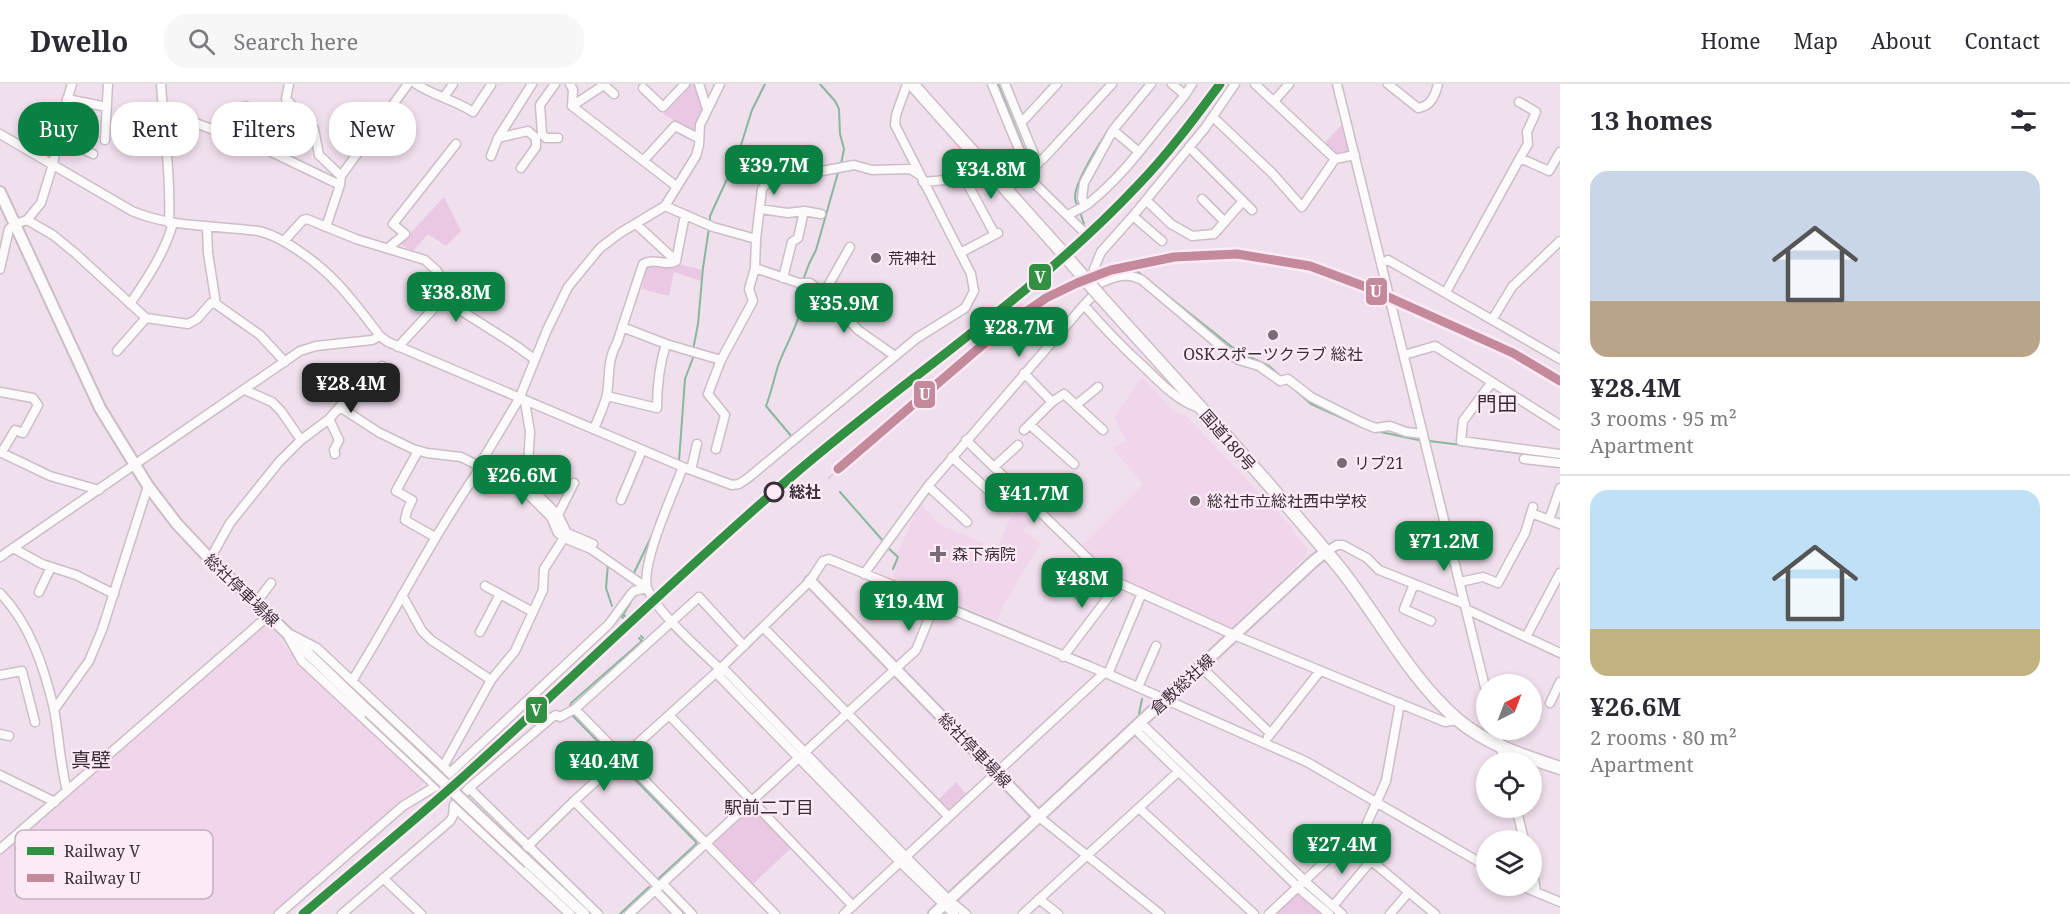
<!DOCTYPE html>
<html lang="en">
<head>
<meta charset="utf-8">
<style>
	body { margin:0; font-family:"Noto Serif","Noto Sans JP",serif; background:#f7f7f7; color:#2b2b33; height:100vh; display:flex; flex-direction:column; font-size:22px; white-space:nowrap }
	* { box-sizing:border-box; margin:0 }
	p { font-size:20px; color:#7c7c81 }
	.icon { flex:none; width:33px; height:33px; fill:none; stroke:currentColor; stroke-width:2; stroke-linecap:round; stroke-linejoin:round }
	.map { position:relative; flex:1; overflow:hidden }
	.panel { display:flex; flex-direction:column; background:#fff; width:510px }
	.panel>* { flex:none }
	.hud { position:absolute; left:18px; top:18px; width:570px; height:54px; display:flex; gap:12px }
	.needle { width:39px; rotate:42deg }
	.tools { position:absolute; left:1476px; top:590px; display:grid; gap:12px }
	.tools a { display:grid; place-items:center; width:66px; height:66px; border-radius:50%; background:#fff; box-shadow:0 3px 9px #0003; font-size:30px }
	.price { position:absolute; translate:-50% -51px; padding:0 14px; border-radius:12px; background:#0b8043; color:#fff; font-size:20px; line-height:39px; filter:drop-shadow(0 2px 3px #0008) }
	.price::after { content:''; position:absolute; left:50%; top:36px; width:18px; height:14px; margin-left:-9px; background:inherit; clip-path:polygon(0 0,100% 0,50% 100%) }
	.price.active { background:#222; color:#fff }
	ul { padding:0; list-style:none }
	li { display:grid; align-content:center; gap:12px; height:318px; padding:0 30px }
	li+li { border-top:2px solid #e1e1e2 }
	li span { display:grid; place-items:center; height:186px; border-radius:18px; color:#555 }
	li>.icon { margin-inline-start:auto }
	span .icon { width:108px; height:108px; fill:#fffc; stroke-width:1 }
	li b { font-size:26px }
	h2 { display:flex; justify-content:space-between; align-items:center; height:72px; padding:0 30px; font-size:26px }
	.chip { padding:0 21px; border-radius:24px; background:#fff; box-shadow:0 3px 9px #0003; font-size:21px; line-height:54px }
	.chip.active { background:#0b8043; color:#fff }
	header { display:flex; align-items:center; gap:36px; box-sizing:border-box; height:84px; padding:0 30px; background:#fff; border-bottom:2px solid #e1e1e2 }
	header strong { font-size:28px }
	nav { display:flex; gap:33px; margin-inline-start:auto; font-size:21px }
	.search { width:420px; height:54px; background:#f7f7f7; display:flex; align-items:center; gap:15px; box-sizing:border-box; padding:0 21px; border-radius:24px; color:#7c7c81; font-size:22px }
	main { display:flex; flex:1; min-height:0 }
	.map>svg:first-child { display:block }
</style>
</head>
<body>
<header>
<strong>Dwello</strong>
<div class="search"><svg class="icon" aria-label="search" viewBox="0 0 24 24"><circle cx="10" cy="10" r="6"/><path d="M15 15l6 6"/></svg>Search here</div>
<nav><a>Home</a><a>Map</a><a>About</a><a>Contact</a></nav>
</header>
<main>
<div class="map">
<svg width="1560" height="830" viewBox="0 0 1560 830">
	<rect width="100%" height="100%" fill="#f0dfec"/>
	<path fill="#f1d6eb" d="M1142,293L1176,329L1186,332L1293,444L1295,450L1307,464L1306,472L1229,546L1112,493L1082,461L1143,400L1113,365L1126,356L1114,333Z
		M1027,417L1038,428L1023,447L1040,460L1002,524L997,537L893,492L900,473L897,470L920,419L938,440L984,459L982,465L995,471L1009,436Z
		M266,538L290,568L426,697L274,830H0V769Z"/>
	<path fill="#eac8e3" d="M689,0H697L705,23L696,39L695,49L663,30L671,19Z
		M1343,39L1350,64L1346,70L1335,71L1324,60Z
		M444,113L461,147L446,162L428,150L413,167L400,160Z
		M678,180L702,186L701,197L674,188L669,212L642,205L646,185L643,184L644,181Z
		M956,698L968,712L952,727H948L938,716Z
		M752,724H754L792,763L753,800H750L714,763L715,758Z
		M1298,810L1303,811L1325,830H1275Z"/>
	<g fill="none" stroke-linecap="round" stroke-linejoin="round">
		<path stroke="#88b7a0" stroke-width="2" d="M820,0L835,17L839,25L840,50L844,65L841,80
			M998,0L1036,95L1069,128
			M1078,123C1077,120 1075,117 1075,114C1074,97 1110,41 1122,29
			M1080,128L1084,140
			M1073,132L1088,147
			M710,138V132L727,95L728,82L741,61L752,26L765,0
			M1137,187L1144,193
			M803,196L809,180L816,166L839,85
			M1148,196L1237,267L1269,282L1279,291
			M693,266L698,240L703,184L709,144
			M1285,297L1311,320L1362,343
			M1376,347L1423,357
			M792,353L766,322C771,309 774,295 778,282C786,259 807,227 803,202
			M1429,357L1462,361
			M1473,363L1560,375
			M679,377L685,295L694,271
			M840,408L884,458
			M887,463L898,473L893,485
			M608,480L606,504L612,522
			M633,491L654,447
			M958,523L1063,567
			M621,532L623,534
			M625,532L623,531L631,518
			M641,552L643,554
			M1068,569L1091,578
			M570,622L571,619L642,557L639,554
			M1139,630L1142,615
			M572,631L616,676
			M620,680L696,758V760L657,796
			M1215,716L1299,798
			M1303,802L1335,830
			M663,808L686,830
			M620,830L649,803"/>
		<defs>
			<path id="minor" d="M161,0C164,46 171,93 169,139
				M289,0L286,15L314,45L319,71L341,92
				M416,0C434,12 455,16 473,28L491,1
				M555,0L540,21L542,50L546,54H558
				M570,0L573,6L572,22L676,102
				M699,0L707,25
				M992,0L1032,97L1085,149
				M1005,0L1038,80
				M1255,0L1335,75L1355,71
				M1337,0L1486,607
				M1388,0L1418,24C1431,22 1435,12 1438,0
				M643,4L663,23L685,0
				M1185,11L1192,0
				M444,13L453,0
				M67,15L107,23
				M1274,17L1289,0
				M1519,18L1536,28L1527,48L1528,60L1520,74
				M246,22L278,39
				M572,22L604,1L614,10
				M1213,33L1272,89L1302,123L1335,75
				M163,34L190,37L265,65L340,101
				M1021,39L1057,0
				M1113,46L1151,0
				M0,50L132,127C172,144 215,141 258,147C273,150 286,158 299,167C335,191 354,218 380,252L388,258L683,383L732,401L739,400L748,394L917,254L965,224L974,207L971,190L895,41L896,31L907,0
				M59,54L93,70
				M498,54L532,0
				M105,56L108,0
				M1189,63L1252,126
				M265,65L289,18
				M1139,68L1185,11L1172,0
				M491,72L498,54L528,47L536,54V63L521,84
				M644,76L675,42L698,54
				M1034,81L1043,75L1112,0
				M1007,93L1027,86
				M966,97L993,147
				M923,98L957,95L982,99L989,97
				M1202,115L1225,138
				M1146,116L1171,140L1192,152L1214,150L1243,117
				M665,122L713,143L756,155
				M760,125L788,129L804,127L821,130
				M1068,132C1074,126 1082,125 1088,120C1108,104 1123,88 1139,68L1113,46L1084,99L1082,114L1085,122
				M1133,132L1162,157
				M27,136L53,151L75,169L146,234L188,240L197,235L211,219L216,220L260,251L285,278
				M636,140L676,177
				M207,143L208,169L216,220
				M326,143L340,101L341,92L408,0
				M284,157L303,136L307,135L356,155L425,176L437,187L445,203L446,211L460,226L515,261L534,275
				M388,164L405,150L393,140L456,60
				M960,169L998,149
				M1382,179L1388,176L1560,275
				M755,184L799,199H810L824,209L858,246L895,272
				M0,185L9,145L15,140L27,136L41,119L53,80L64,26L72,0
				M783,194L792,158L798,154L804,127
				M1097,200C1114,194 1125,187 1142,196L1231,271L1239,276L1259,282L1280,297L1288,295L1311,313L1361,338L1375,344L1390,342L1406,348L1423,350
				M1446,208L1520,74L1549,87L1560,68
				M824,209L850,163
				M130,220C147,195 165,168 173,139
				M1084,221L1098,206L1094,185L1101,168L1133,132L1205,44L1235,0
				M1492,236L1512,203L1560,157
				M622,243L666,260L721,276
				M398,263L446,211
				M117,267L146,234
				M1404,271L1435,262L1560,341
				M1024,289L1052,318L1064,310L1103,346
				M1492,298L1463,337L1461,357L1560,370
				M245,306L272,318L281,327L301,356
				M0,308L33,314L38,321L23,349L15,346L2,368
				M607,312L657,324C657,301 659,282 666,260
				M525,318L530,348L528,380L531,402L535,408L558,431L567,449L593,460
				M1076,321L1098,303
				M340,323L378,348L413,365L427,369L461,373L479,382
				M329,335L339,356L334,366L335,370
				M1030,341L1074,380
				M594,345C598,334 605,321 607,310C610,292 607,276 617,259L643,180C654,173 666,183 676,177L685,131
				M1024,346L1052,318
				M966,356L1108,494L1234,551L1445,638L1458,636
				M716,365L725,331L708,310L721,276L753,217L749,205L755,184L756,155L762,105L770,95L780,67L822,87L854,81L872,86L910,85L920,91
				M418,367L396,407L412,416L407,427L405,436L435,453
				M0,368L50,392L99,406
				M952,373L1000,417
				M1524,375L1560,379
				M683,383C674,407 638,485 648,506C659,530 700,566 720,585L810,497L823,477L829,475L1108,590L1307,678L1486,782
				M994,383L1018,361
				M479,386L518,399L526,404L531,413L551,433L558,449L564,454L591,465L647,504
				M691,386L697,360
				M928,402L967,438
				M621,416L642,366
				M1531,429L1560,440
				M558,431L574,399
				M1549,436L1560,404
				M13,464L42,480L76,491L114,510
				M1326,468L1337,461H1343L1367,474L1379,486L1465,520
				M0,473L300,267L316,262L372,256L380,252
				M210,475L230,439L279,378L301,356L329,335L355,306L382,282
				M864,490L928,402L1084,221C1103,243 1122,263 1143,282C1161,299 1176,316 1199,324
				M1460,498L1483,493L1498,499L1525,449L1533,423
				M1414,500L1404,525L1431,537
				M485,502L533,528
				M39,508L51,483
				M0,509C30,540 44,583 54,625C59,652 60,680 67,707
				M402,511L422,547L431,556L491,596
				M255,520L271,499
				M1466,525L1560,569
				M763,543L949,733
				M480,548L500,510
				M292,551L317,564L447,686
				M1526,553L1560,489
				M289,554L302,577L436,702
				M1063,573L1119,499
				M1200,582L1270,649
				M720,585L726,587L906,773L949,816L966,830
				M720,585L719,592L900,778L954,830
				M1108,590L1142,509
				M0,591L22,587L35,638
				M352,597C396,527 432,453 479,386V382L519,315L547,246L568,203L600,164L620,149L665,122L696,72L699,61L700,41L720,0
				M1138,603L1156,562
				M1550,619L1560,598
				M575,625L775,830
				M54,626L89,577L102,546L148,402
				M670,632L853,822
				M1496,645L1504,678
				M0,650L9,652
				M1268,653L1320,587
				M443,683L491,596L515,567L543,506L544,485L567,449
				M0,691L55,718
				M469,704L598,830
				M574,717L659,803
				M454,723L570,830
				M1516,723L1524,756
				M1139,724L1254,830
				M1039,733L1160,830
				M527,763L574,717L720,585
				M1356,764L1386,697L1400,619
				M0,765L268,532
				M1532,784L1536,807
				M383,794L421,830
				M663,800L692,830
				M1519,801L1560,818
				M655,806L678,830
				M1039,815L1058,830
				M1333,822L1371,777
				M279,830L403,722L436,702L609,540L631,510L634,507L647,504
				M342,830L450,737L453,732L454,721L469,704L551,634L556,631L560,633L575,625L699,513L744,562
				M629,830L916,566L935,520
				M844,830L1103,590
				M1023,830L1178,688
				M1269,830L1345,759L1356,764L1435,830
				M1329,830L1303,808L1139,649L1137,642L1145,643L1309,801L1342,830
				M1390,830L1408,809"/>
			<path id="major" d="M0,108L100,324L148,402L177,440L210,475L369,628
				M810,497L1039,733
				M529,779L584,830
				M934,830L1315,476L1326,468"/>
			<path id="highway" d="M912,0L1062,168
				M1099,211C1180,301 1262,390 1339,483C1379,533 1409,594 1458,636C1488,661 1524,672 1560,684"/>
		</defs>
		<use href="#minor" stroke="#cbbec7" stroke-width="11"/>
		<use href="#major" stroke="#cbbec7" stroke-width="14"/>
		<use href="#highway" stroke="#cbbec7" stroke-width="15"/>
		<use href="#minor" stroke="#fdfafc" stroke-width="8"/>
		<use href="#major" stroke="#fdfafc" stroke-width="10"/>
		<use href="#highway" stroke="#fdfafc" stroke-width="12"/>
		<path stroke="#d6d2d6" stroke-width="2" stroke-dasharray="9 4.5" stroke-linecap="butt" d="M828,395L838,385"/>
		<defs>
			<path id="major-bridge" d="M369,628L529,779"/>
			<path id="highway-bridge" d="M1062,168L1099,211"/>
		</defs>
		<use href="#major-bridge" stroke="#cbbec7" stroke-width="14" stroke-linecap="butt"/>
		<use href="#highway-bridge" stroke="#cbbec7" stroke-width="15" stroke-linecap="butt"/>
		<use href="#major-bridge" stroke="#fdfafc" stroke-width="10"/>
		<use href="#highway-bridge" stroke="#fdfafc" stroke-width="12"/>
		<defs>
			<path id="rail-1" d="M303,830C360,781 418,734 473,684C579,588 682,487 790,394C904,295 1034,212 1138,101C1168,70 1194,35 1220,0"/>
			<path id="rail-2" d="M838,385L1001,245L1046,214L1077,199L1111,186L1174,173L1237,170L1310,182L1366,203L1513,269L1560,297"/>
		</defs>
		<use href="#rail-1" stroke="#fceaf7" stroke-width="14"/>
		<use href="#rail-2" stroke="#fceaf7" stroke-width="14"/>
		<use href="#rail-1" stroke="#319041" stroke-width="9"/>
		<use href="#rail-2" stroke="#c48a9c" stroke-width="9"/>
	</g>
	<g fill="#796c76" stroke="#fceaf7" stroke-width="2">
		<circle cx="876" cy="174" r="6"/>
		<circle cx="1273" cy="251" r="6"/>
		<circle cx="1342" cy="379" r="6"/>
		<circle cx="1195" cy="417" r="6"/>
		<path d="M935 461h6v6h6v6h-6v6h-6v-6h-6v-6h6z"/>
	</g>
	<circle fill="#fceaf7" stroke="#392e36" stroke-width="3" cx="774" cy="408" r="9"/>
	<g text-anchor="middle" stroke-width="4.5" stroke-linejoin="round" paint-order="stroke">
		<g font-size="16" fill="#392e36" stroke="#fceaf7" text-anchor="start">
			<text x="888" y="180">荒神社</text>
			<text x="1273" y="276" text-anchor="middle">OSKスポーツクラブ 総社</text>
			<text x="1354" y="385">リブ21</text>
			<text x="1207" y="423">総社市立総社西中学校</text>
			<text x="952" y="476">森下病院</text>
		</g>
		<g font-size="16" fill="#392e36" stroke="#fceaf7">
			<text transform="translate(1228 356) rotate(49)" y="6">国道180号</text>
			<text transform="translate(242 506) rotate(44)" y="6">総社停車場線</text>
			<text transform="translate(1182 600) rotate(-43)" y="6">倉敷総社線</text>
			<text transform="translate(975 666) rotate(46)" y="6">総社停車場線</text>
		</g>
		<g font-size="16" font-weight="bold" fill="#392e36" stroke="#fceaf7" text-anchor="start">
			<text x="789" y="414">総社</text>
		</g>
		<g font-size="18" fill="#392e36" stroke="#fceaf7">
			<text x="769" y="730">駅前二丁目</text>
		</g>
		<g font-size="20" fill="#392e36" stroke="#fceaf7">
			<text x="1497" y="327">門田</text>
			<text x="91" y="683">真壁</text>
		</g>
	</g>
	<rect x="15" y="746" width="198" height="69" rx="9" fill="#fceaf7" stroke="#c2b2bd" stroke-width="1.5"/>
	<rect x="27" y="763" width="27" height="8" fill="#319041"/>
	<rect x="27" y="790" width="27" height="8" fill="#c48a9c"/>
	<g font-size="16" fill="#392e36">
		<text x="64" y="773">Railway V</text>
		<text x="64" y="800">Railway U</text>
	</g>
	<g stroke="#fceaf7" stroke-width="2">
		<rect x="1028" y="179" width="24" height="28" rx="6" fill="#319041"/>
		<rect x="1365" y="193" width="23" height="29" rx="6" fill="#c48a9c"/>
		<rect x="913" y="296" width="23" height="29" rx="6" fill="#c48a9c"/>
		<rect x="525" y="612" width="23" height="28" rx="6" fill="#319041"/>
	</g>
	<g font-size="16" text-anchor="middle" font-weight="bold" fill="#fff">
		<text x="1040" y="199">V</text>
		<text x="1376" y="213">U</text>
		<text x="925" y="316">U</text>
		<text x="536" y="632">V</text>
	</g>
</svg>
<div class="tools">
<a><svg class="needle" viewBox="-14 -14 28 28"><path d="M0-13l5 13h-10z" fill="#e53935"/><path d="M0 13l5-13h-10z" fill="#7c7c81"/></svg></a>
<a><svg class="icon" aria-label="locate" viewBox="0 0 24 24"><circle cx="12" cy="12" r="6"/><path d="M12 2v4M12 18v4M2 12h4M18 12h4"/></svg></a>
<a><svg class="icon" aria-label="layers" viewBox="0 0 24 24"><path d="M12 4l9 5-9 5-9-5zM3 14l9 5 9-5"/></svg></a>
</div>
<b class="price" style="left:774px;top:112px">¥39.7M</b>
<b class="price" style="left:991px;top:116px">¥34.8M</b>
<b class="price" style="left:456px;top:239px">¥38.8M</b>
<b class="price" style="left:844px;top:250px">¥35.9M</b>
<b class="price" style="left:1019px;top:274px">¥28.7M</b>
<b class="price active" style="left:351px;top:330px">¥28.4M</b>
<b class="price" style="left:522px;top:422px">¥26.6M</b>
<b class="price" style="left:1034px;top:440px">¥41.7M</b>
<b class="price" style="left:1444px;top:488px">¥71.2M</b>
<b class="price" style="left:1082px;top:525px">¥48M</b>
<b class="price" style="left:909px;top:548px">¥19.4M</b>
<b class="price" style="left:604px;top:708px">¥40.4M</b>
<b class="price" style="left:1342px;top:791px">¥27.4M</b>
<div class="hud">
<a class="chip active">Buy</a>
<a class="chip">Rent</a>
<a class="chip">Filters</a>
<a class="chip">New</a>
</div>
</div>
<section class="panel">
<h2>13 homes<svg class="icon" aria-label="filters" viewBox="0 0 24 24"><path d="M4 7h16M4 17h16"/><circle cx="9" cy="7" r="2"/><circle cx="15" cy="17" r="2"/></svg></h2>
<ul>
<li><span style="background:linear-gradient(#c9d6e8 70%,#b9a48a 0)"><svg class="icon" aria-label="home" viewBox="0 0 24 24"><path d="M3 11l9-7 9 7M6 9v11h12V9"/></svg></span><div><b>¥28.4M</b><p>3 rooms · 95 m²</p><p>Apartment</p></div></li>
<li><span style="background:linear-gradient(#bfe0f5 75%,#c2b280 0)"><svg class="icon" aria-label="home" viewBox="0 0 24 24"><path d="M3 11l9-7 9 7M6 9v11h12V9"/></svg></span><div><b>¥26.6M</b><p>2 rooms · 80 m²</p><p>Apartment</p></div></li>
</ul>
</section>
</main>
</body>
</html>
